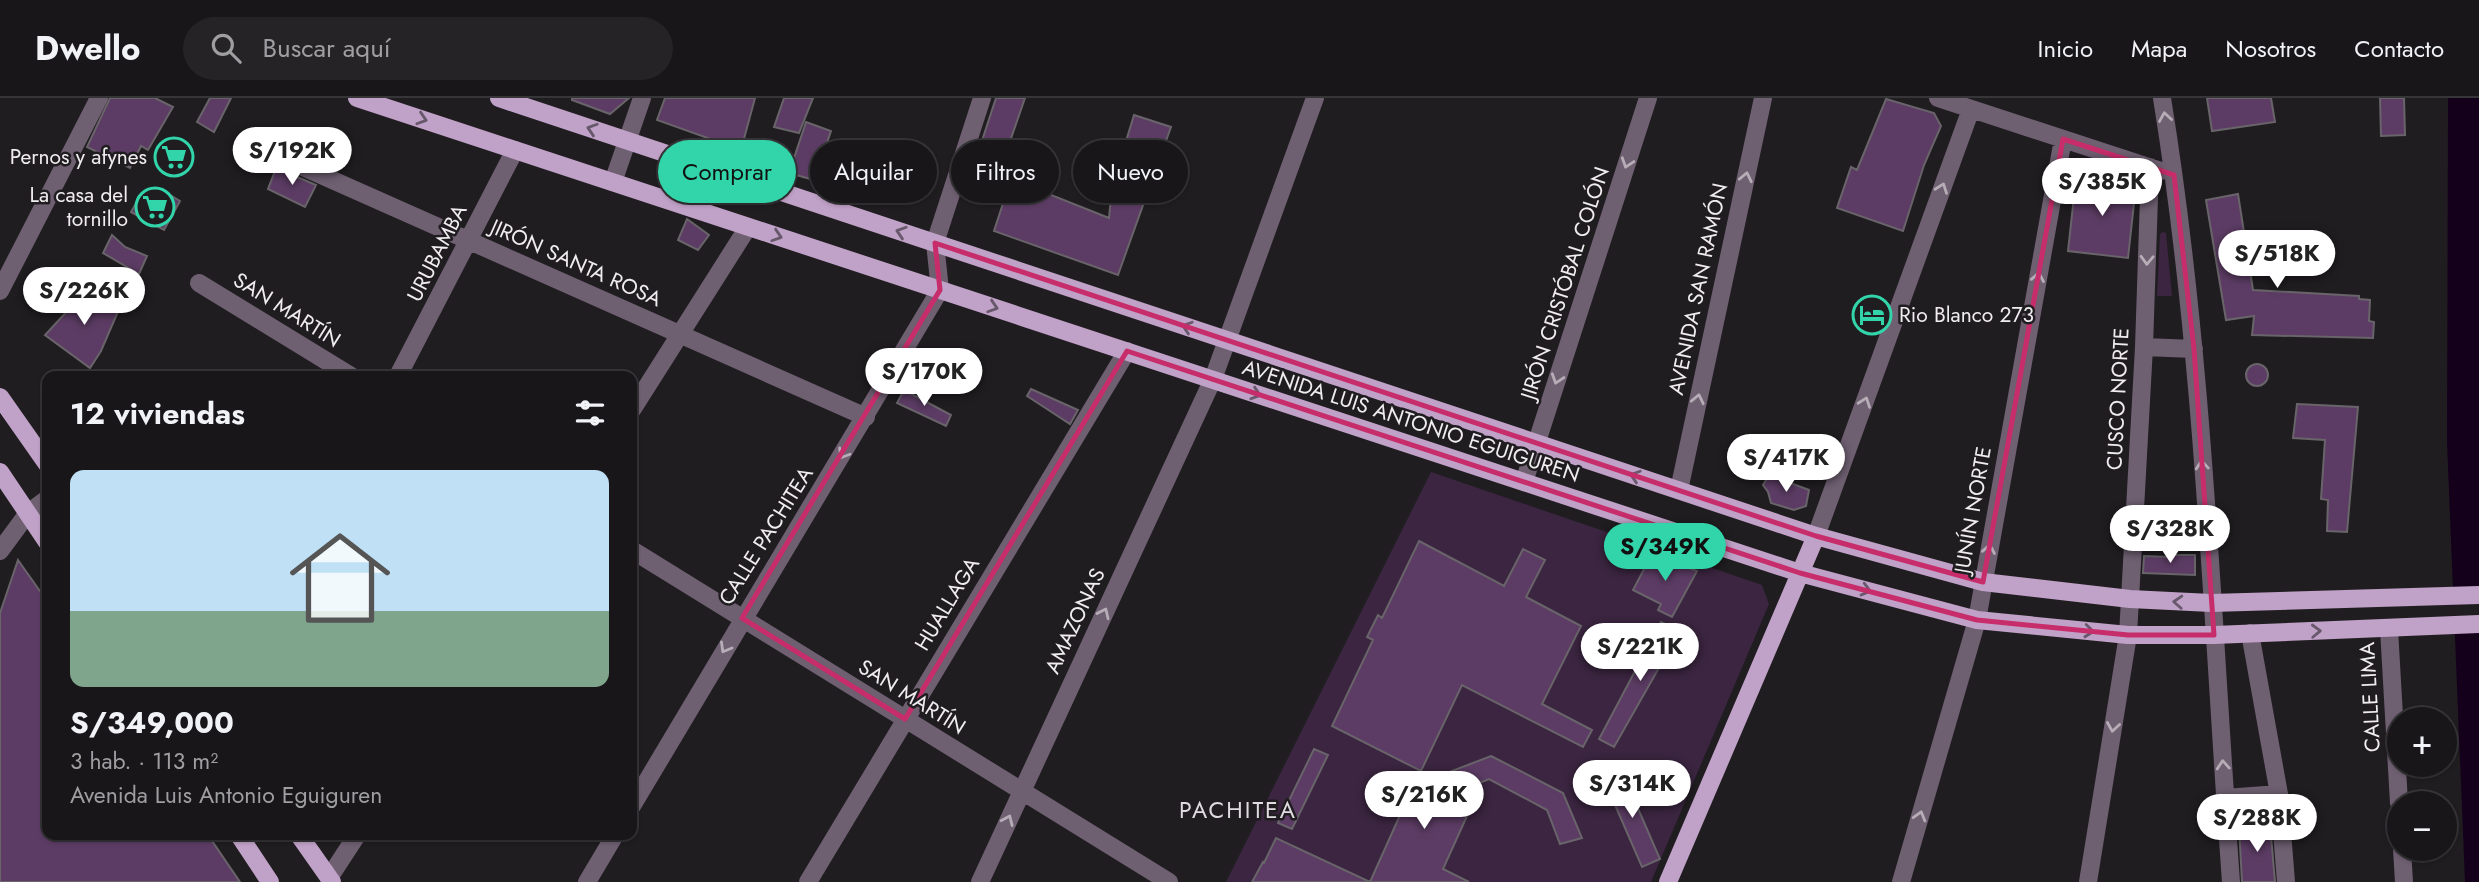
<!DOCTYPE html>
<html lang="es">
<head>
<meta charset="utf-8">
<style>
	body { margin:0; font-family:Jost,sans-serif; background:#252326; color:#f1f3f6; height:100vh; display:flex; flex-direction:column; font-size:26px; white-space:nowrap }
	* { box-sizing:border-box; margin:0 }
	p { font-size:23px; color:#9f9fa2 }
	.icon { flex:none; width:38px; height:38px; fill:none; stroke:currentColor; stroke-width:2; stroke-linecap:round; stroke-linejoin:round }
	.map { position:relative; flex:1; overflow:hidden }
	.panel { position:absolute; left:42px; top:273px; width:595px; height:469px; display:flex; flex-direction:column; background:#181619; border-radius:14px; box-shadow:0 2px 5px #0004,0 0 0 2px #363538 }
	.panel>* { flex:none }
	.guide { position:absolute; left:658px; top:42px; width:665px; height:63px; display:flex; gap:14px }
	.buttons { position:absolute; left:2387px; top:609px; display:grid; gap:14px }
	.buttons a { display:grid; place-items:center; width:70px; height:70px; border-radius:50%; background:#181619; box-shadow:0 2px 5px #0004,0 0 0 2px #363538; font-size:35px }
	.price { position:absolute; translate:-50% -60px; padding:0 16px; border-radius:24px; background:#fff; color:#222; font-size:23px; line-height:46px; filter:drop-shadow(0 2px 4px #0008) }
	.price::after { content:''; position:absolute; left:50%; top:42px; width:21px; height:16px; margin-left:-10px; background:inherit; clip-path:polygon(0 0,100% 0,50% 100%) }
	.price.on { background:#32d4a9; color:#111 }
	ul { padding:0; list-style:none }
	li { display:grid; align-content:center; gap:14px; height:371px; padding:0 28px }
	li span { display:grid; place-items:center; height:217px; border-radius:14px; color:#555 }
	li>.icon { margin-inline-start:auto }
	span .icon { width:126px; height:126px; fill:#fffc; stroke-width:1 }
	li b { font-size:30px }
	h2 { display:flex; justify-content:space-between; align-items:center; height:84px; padding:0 28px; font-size:30px }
	.chip { padding:0 24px; border-radius:32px; background:#181619; box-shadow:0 2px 5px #0004,0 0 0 2px #363538; font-size:24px; line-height:63px }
	.chip.on { background:#32d4a9; color:#111 }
	header { display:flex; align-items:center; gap:42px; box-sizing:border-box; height:98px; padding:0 35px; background:#181619; border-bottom:2px solid #363538 }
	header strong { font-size:33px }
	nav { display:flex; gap:38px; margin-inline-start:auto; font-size:24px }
	.search { width:490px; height:63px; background:#252326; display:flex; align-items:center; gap:18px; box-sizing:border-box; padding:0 24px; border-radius:38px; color:#9f9fa2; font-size:26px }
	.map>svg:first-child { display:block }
</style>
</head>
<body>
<header>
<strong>Dwello</strong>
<div class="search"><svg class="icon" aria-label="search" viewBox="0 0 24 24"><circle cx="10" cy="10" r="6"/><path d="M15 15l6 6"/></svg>Buscar aquí</div>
<nav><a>Inicio</a><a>Mapa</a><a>Nosotros</a><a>Contacto</a></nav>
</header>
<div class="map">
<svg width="2479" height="784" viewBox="0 0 2479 784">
	<rect width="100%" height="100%" fill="#201d21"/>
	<path fill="#3b2540" d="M2163,134L2166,135L2172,198H2157L2160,136Z
		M1431,374L1762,487L1769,506L1651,784H1226Z"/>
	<path fill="#15001b" d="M2448,0H2479V784H2465L2447,345Z"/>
	<path fill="#201d21" d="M2479,497V526L2451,528L2450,498Z"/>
	<path fill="#5c3c64" stroke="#686469" stroke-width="2" d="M110,0H155L173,9L148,52L141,48L130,70L87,49Z
		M210,0H231L214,34L197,24Z
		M572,0H629L610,16L572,2Z
		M665,0H755L741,52L657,22Z
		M784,0H813L799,35L774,29Z
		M996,0H1025L999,75L974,67Z
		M2207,0H2271L2275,24L2212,33Z
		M2380,0H2404L2405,37L2381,38Z
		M1886,1L1934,15L1941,28L1924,67L1903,133L1837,110L1851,69L1857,72Z
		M1134,17L1171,29L1118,177L994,133L1011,81L1109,120L1112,89Z
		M806,24L831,33L814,82L789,75Z
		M281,72L316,87L305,109L268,91L275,73Z
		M2076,80L2136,87L2128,160L2068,153Z
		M162,92L180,103L164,132L131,114L139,100L152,103Z
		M2238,96L2253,192L2359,198V201L2370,202L2369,223L2374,224L2373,240L2252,237L2254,218L2226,222L2206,102Z
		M687,121L709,137L698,152L678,142Z
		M112,137L125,149L147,158L139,176L103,155Z
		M51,190L94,207L100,196L120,209L101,253L90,270L45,237L70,210L49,193Z
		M2246 277a11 11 0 1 1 22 0a11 11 0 1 1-22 0Z
		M1031,291L1078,312L1070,326L1027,298Z
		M904,292L951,317L946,328L897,305Z
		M2297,306L2358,309L2347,434L2327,433L2328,402L2321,401L2325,342L2293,340Z
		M1769,377L1809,392L1806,408L1794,412L1771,405L1768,394L1763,387Z
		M1419,443L1504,488L1523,451L1545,462L1526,499L1581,528L1542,606L1592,632L1583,649L1462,587L1421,673L1332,628L1373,542L1367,539L1378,517L1382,520Z
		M1652,456L1697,473L1672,519L1658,512L1661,506L1633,492Z
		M2171,457H2195V477L2143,475L2144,458L2171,459Z
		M18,462L47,503V737H208L240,784H0V515Z
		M1661,524L1680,533L1614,649L1599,641Z
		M1314,651L1328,657L1292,731L1278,725Z
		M1491,658L1563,695L1582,740L1560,746L1547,712L1489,681L1434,703L1467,718L1443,771L1469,784H1252L1263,764L1264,765L1276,740L1370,784L1409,697L1418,701L1426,683Z
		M1623,676L1660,761L1642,769L1605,684Z
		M2270,726L2275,784H2242L2239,728Z"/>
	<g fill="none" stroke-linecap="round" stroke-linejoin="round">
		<path stroke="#6e5f71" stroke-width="18" d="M1938,0L2161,73
			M2162,0C2204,259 2212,523 2231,784
			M267,53L866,319
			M613,84L642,0
			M199,185L351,278
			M0,193L99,0
			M2144,249L2194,251
			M398,278L515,52
			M632,312L748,129
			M1524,384L1648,0
			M1679,392L1763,0
			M1816,438L1971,11
			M632,452L1169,784
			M0,453L28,415L47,401
			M2389,531L2399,705
			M2250,535L2279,696L2286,784
			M2225,700L2279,696
			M632,708L940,192L935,145L982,0
			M2402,751L2404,784
			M329,780L357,737
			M587,784L615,737
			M808,784L1127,253
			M980,784L1213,281L1315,0
			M1901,784L1977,522L2063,41
			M2088,784L2128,537L2144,249L2150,69"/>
		<path stroke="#c0a1c7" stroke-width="18" d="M357,0L1800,475L1977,522L2128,537H2214L2479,526
			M499,0L1816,438L1983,484L2130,501L2211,505L2479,497
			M0,299L47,366
			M0,374L47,444
			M239,737L270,784
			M299,737L332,784
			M1668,784L1816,438"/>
	</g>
	<defs><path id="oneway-chevron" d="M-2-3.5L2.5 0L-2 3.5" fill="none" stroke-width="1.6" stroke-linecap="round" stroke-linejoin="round" transform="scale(1.75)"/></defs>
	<g stroke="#b6adb7">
		<use href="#oneway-chevron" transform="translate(2165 19) rotate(-99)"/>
		<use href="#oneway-chevron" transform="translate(1627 65) rotate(108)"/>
		<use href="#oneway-chevron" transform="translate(1746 79) rotate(-78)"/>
		<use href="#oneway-chevron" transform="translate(1942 90) rotate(-70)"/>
		<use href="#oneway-chevron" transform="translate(2147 162) rotate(92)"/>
		<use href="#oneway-chevron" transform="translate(2038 179) rotate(-80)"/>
		<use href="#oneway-chevron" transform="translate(1557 281) rotate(108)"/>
		<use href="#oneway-chevron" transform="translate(1698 301) rotate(-78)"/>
		<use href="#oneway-chevron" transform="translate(1865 304) rotate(-70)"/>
		<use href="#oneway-chevron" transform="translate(843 356) rotate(122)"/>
		<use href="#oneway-chevron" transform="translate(2202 367) rotate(-94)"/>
		<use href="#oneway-chevron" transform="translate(1989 451) rotate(-80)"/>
		<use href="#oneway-chevron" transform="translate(1104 515) rotate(-65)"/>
		<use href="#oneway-chevron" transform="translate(725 550) rotate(120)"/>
		<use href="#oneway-chevron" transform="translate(2113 629) rotate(99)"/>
		<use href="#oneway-chevron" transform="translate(2223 667) rotate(-94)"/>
		<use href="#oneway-chevron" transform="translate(1920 718) rotate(-74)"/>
		<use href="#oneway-chevron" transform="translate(1008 722) rotate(-66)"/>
	</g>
	<g stroke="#68586c">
		<use href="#oneway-chevron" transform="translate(422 21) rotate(18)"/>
		<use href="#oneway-chevron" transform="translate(592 31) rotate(-162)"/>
		<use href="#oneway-chevron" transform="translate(901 134) rotate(-162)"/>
		<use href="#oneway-chevron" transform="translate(777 138) rotate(18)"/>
		<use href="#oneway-chevron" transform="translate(993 209) rotate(18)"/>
		<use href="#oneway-chevron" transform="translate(1187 229) rotate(-162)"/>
		<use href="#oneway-chevron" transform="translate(1256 296) rotate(18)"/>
		<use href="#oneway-chevron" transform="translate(1635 378) rotate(-162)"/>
		<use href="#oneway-chevron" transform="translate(1866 492) rotate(15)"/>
		<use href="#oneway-chevron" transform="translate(2178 504) rotate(-177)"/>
		<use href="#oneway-chevron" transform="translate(2089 533) rotate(6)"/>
		<use href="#oneway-chevron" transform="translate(2316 533) rotate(-2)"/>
	</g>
	<path fill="none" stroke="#c72d6a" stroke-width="5" stroke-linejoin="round" d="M2063,41L2174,77L2194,251L2214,537H2128L1977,522L1800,475L1127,253L905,621L742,520L940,192L935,145L1816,438L1983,484Z"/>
	<defs>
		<symbol id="supermarket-ring" viewBox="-11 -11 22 22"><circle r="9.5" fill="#201d21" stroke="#32d4a9" stroke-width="1.5"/><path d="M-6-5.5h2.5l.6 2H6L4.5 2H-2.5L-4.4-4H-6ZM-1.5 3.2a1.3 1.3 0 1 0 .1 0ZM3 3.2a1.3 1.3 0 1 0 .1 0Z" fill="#32d4a9"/></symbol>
		<symbol id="hotel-ring" viewBox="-11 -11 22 22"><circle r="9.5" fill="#201d21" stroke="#32d4a9" stroke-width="1.5"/><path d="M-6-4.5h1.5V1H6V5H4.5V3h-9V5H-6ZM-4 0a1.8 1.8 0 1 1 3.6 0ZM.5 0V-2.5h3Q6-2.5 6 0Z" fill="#32d4a9"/></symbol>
	</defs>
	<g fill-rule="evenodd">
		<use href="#supermarket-ring" x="152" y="37" width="44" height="44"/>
		<use href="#supermarket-ring" x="133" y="87" width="44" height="44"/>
		<use href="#hotel-ring" x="1850" y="195" width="44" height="44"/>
	</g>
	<g text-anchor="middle" stroke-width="5" stroke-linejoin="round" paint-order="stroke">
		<g font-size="21" fill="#f0edf0" stroke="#201d21" text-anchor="end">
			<text x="147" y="66">Pernos y afynes</text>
			<text x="128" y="104">La casa del<tspan x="128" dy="24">tornillo</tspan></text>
			<text x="1899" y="224" text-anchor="start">Rio Blanco 273</text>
		</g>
		<g font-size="21" fill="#f0edf0" stroke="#201d21">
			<text transform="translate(437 155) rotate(-63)" y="7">URUBAMBA</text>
			<text transform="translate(576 165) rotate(24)" y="7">JIRÓN SANTA ROSA</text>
			<text transform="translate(1565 185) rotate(-72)" y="7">JIRÓN CRISTÓBAL COLÓN</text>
			<text transform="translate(1698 191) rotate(-78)" y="7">AVENIDA SAN RAMÓN</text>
			<text transform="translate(287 212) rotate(32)" y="7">SAN MARTÍN</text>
			<text transform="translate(2118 301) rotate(-87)" y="7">CUSCO NORTE</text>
			<text transform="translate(1411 323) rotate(18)" y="7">AVENIDA LUIS ANTONIO EGUIGUREN</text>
			<text transform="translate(1973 412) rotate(-80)" y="7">JUNÍN NORTE</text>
			<text transform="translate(766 438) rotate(-58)" y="7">CALLE PACHITEA</text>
			<text transform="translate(947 506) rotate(-59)" y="7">HUALLAGA</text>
			<text transform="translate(1075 523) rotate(-65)" y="7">AMAZONAS</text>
			<text transform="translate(912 599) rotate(32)" y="7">SAN MARTÍN</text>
			<text transform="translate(2370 599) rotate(-93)" y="7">CALLE LIMA</text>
		</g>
		<g font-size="23" letter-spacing="2" fill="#dfdbe0" stroke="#201d21">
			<text x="1238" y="720">PACHITEA</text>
		</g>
	</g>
</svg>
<div class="buttons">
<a>+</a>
<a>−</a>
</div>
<b class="price" style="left:292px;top:89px">S/192K</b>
<b class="price" style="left:2102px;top:120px">S/385K</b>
<b class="price" style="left:2277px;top:192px">S/518K</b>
<b class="price" style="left:84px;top:229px">S/226K</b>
<b class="price" style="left:924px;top:310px">S/170K</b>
<b class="price" style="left:1786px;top:396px">S/417K</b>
<b class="price" style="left:2170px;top:467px">S/328K</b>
<b class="price on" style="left:1665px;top:485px">S/349K</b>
<b class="price" style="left:1640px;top:585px">S/221K</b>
<b class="price" style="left:1632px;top:722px">S/314K</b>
<b class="price" style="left:1424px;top:733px">S/216K</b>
<b class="price" style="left:2257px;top:756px">S/288K</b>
<div class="guide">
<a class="chip on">Comprar</a>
<a class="chip">Alquilar</a>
<a class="chip">Filtros</a>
<a class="chip">Nuevo</a>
</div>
<section class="panel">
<h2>12 viviendas<svg class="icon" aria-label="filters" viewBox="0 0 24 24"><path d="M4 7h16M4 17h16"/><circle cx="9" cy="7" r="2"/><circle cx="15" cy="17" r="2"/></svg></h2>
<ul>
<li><span style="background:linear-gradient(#bfe0f5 65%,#7fa58c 0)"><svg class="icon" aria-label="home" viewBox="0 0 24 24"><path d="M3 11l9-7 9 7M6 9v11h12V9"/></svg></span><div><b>S/349,000</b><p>3 hab. · 113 m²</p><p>Avenida Luis Antonio Eguiguren</p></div></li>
</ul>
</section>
</div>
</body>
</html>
